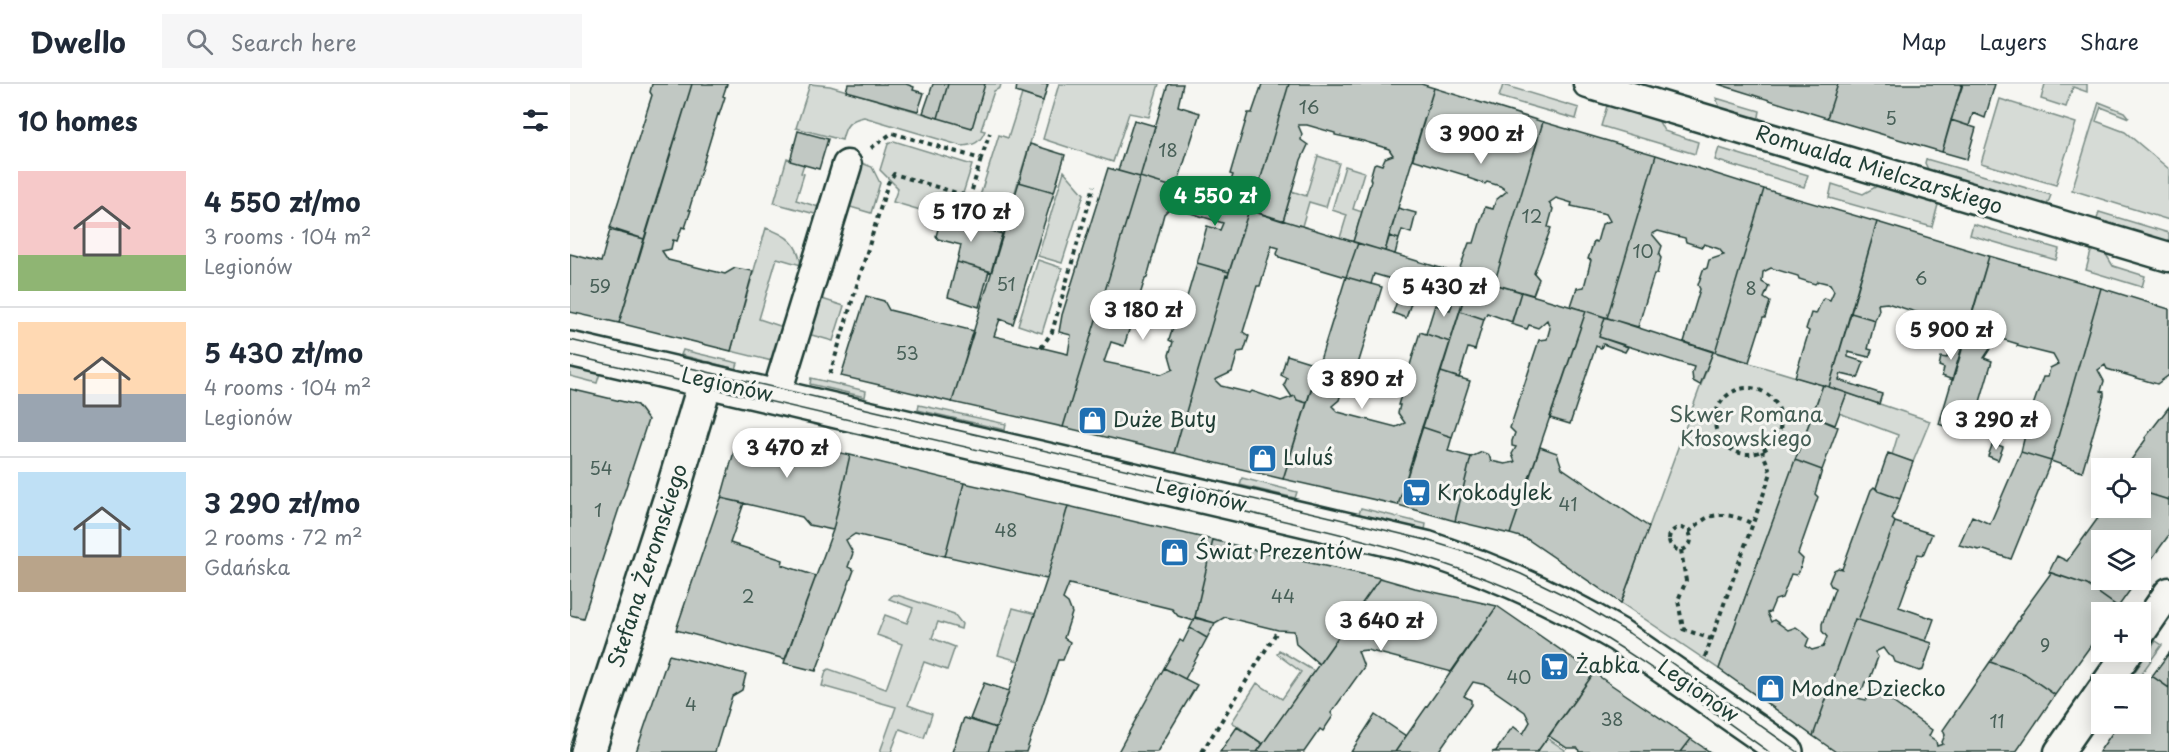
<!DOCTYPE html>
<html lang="en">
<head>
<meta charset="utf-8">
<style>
	body { margin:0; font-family:"Playpen Sans",sans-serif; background:#f6f6f7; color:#1f2937; height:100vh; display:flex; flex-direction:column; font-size:22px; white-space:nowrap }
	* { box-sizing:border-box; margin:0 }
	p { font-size:20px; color:#747a83 }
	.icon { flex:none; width:33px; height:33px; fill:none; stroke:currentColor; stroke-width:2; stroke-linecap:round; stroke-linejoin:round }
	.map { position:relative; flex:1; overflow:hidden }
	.drawer { display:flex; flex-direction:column; background:#fff; width:570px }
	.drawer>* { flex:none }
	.buttons { position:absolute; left:1521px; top:374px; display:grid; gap:12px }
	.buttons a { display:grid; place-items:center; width:60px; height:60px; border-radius:0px; background:#fff; box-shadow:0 3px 15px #0003; font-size:30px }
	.price { position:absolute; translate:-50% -51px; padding:0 14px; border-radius:21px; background:#fff; color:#222; font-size:20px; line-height:39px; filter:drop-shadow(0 2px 3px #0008) }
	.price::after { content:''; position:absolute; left:50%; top:36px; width:18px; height:14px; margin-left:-9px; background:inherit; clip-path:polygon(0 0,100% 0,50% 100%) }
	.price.selected { background:#0b8043; color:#fff }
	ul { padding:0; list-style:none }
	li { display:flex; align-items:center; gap:18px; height:150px; padding:0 18px }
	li+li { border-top:2px solid #e0e1e3 }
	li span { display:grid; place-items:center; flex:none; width:168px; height:120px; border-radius:0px; color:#555 }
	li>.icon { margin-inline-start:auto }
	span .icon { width:72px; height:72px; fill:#fffc; stroke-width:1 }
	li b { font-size:26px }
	h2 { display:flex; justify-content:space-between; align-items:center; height:72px; padding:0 18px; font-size:26px }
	header { display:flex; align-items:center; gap:36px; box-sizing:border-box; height:84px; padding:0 30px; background:#fff; border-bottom:2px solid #e0e1e3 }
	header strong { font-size:28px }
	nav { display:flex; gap:33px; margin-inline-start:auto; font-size:21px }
	.search { width:420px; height:54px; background:#f6f6f7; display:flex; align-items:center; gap:15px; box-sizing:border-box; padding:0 21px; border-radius:0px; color:#747a83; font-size:22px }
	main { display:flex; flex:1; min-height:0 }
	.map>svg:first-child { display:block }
</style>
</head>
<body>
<header>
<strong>Dwello</strong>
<div class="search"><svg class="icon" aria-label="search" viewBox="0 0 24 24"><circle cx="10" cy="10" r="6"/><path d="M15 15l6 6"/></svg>Search here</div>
<nav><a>Map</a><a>Layers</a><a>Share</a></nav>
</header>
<main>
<section class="drawer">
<h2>10 homes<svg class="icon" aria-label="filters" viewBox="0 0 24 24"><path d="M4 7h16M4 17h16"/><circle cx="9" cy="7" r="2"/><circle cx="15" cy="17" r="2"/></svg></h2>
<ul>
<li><span style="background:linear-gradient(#f6c9c9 70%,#8fb573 0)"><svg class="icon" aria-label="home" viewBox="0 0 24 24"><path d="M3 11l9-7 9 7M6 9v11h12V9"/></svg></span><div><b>4 550 zł/mo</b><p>3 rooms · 104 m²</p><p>Legionów</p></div></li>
<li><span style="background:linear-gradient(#ffd9b3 60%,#9aa5b1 0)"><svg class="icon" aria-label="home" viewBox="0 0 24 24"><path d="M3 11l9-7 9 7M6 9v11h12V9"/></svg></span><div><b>5 430 zł/mo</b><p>4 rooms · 104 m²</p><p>Legionów</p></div></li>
<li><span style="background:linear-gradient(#bfe0f5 70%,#b9a48a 0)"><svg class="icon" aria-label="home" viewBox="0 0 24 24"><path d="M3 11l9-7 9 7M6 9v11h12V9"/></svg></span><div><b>3 290 zł/mo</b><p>2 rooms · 72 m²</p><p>Gdańska</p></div></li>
</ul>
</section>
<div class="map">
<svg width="1599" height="668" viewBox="0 0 1599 668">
	<rect width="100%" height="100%" fill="#f6f6f2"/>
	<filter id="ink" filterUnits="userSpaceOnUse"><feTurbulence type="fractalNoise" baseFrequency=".0167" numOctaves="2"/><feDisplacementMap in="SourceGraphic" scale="12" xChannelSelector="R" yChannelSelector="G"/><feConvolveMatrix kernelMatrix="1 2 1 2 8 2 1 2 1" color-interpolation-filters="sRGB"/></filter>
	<g filter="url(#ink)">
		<path fill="#d6dbd6" stroke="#7a8c85" stroke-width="1.5" d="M240,0L260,2L368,34L415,0H431L430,4L424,7L411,46L415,47C410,59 404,61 392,62L294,33C279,36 275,42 272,56L226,44Z
			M489,0H589L579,33L559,29L543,78L473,55Z
			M1475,0H1517V8L1503,3L1496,23L1471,15Z
			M933,1L1009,24L1006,35L929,13Z
			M452,10L473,17L432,150L323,118L328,104L310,86L318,60L324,57L402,81L389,122L409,115L429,51L438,54Z
			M1146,14L1190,27L1188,38L1153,31Z
			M1430,15L1506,39L1486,101L1411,79Z
			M1529,18L1554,28L1559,34L1531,23L1526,37L1555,48L1599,85V136L1502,106Z
			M1040,19L1086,32L1094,47L1128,58L1125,70L1031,42L1037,22Z
			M1149,64L1238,91L1234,103L1145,76Z
			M748,72L769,79L756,123L739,118L732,142L713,137L722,107L736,112Z
			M217,74L234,80L231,89L234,90L226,116L252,124L249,131L204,119Z
			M1356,75L1481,111L1476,124L1362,94L1355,79Z
			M294,80L302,83L310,99L301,129L277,122L288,85Z
			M775,82L794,88L783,125L792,128L783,158L770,154L777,131L762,126Z
			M494,87L514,110L492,179L468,172Z
			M1262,100L1293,110L1309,101L1369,117L1362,143L1259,114Z
			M1529,128L1599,149V159L1525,142Z
			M1403,140L1489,165L1486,176L1400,151Z
			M196,144C217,151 228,159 231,181L207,174L189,235L213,243L202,277L161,267Z
			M1522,164L1534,167L1543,182L1575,192L1572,203L1516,186Z
			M468,176L492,184L472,249L448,241Z
			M249,214L274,222L263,257L238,250Z
			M113,266L168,279L166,285L111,271Z
			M1143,268L1253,301L1149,585L1051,519Z
			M0,282L30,289L27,299L0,292Z
			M241,294L296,307L295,313L240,300Z
			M1277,309L1360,337L1343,378L1322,371L1328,351L1269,329Z
			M349,321L436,340L435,346L348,326Z
			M672,394L727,408L725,414L670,401Z
			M791,424L856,440L855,446L789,430Z
			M323,511H327L384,530L392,540L391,545L368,538L362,554L385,563L377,586L354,578L338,621L362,630L354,654L330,645L321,668H310L326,623L252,602L256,587L259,585L316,605L332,560L307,551L315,531L337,539L343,524L319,515Z
			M443,524L466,530L449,577L428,571Z
			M1586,557L1592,561L1564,600H1556Z
			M709,566L744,587L693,660L662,638L687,599L712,615L731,588L707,570Z
			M977,654L995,666L994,668H967Z"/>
		<path fill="#c1c8c3" stroke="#1f3d34" stroke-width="1.5" d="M82,0H122L74,155L40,144L82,11L80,8Z
			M122,0H157L153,12L155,13L149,31L148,30L119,126H121L115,144L112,143L107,157L103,156L101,165L92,167L98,176L155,190L165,184L183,187L161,267L49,239Z
			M278,0H336L344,3L343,6L354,9L348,27L276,7Z
			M363,0H378L368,34L353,29Z
			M378,0H415L402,44L368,34Z
			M447,0H478L473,17L446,8Z
			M598,0H613L608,22L630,29L606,104L570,93Z
			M692,0H719L681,127L653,119L663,91L660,90L678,29H682Z
			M719,0H851L864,4L815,167L783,158L801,97L800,94L804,80L806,79L812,81L815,74L823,71L819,65L793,57L765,51V49L737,41H728L732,50L731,56L738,61L731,76L713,137L681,127Z
			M1148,0H1268L1257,34Z
			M1268,0H1392L1372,68L1257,34Z
			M1268,0H1392L1372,68L1257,34Z
			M1393,0H1425L1415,34L1403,29L1399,42L1381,36Z
			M864,4L973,38L924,200L888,189L899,159H904L915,123L923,125L926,116L937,107L930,102L917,98L915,100L898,94V92L842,75Z
			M564,36L585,42L570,93L548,87Z
			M1381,36L1406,44L1397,75L1372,68Z
			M973,38L1086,71L1037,234L1001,222L1007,204L1014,203L1021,176L1018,175L1024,157L1027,158L1032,140L1040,137L1036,130L1001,122L1002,119L986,114L979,119L983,125L978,143L981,144L964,189L969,195L963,211L924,200Z
			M228,47L258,55L249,85L220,77Z
			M460,60L495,71L484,108L449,98Z
			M1086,71L1194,105L1145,268L1114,258L1130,205L1128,201L1133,186L1137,184L1139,176L1154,171L1149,165L1134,160L1132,163L1116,158L1115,154L1088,147L1082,150L1092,162L1089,171L1091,174L1087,190H1084L1068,243L1037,234Z
			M538,84L570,93L493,343L382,318L449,98L484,108L443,240L430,235L424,252L498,270L501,251L489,248L492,231Z
			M570,93L606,104L601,123L594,130L577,194L575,195L554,262L541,258L534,278L592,290L603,285L599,271L603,258L599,256L604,240H609L627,179L659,188L658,192L656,191L604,369L493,343Z
			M606,104L679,126L659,188L627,179L637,142L650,146L653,139L601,123Z
			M1194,105L1307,138L1259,303L1225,293L1239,247L1236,245L1241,229L1246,230L1252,216L1255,214L1260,216L1264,207L1260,200L1248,197L1245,200L1229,195L1228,192L1201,184L1193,188L1192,198L1199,202L1194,214L1200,218L1195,234H1193L1179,278L1145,268Z
			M828,124L846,129L841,149L832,146L829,155L819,152Z
			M679,126L788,159L776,193L709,173L707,170L709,164L702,162L690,202H687L673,248L679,252L674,267L668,268L662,288L645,296L651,302L680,309L682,307L711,317L725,312L727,316L737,319L713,395L604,369L656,191L658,192Z
			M372,132L432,150L421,188L387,178L391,161L368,155L366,152Z
			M1307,138L1419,172L1393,262L1372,256L1378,241L1371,236L1317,219L1308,220L1309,226L1305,236L1281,229Z
			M40,146L74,155L49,239L0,228V170L31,178Z
			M819,152L829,155L825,170L815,167Z
			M788,159L900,193L893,216L804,190L801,200L776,193Z
			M1419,172L1531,204L1481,377L1451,368L1460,330L1473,293H1478L1480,284L1488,280L1483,271L1447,262L1448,260L1425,253L1417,259L1420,265L1414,274L1422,277L1400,352L1369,340Z
			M387,178L419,187L409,223L378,213Z
			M776,193L812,203L780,306L773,303L769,316L762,322L768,328L826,343L835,339L828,329L830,321H828L850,248L880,258L828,421L713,395Z
			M900,193L951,208L942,238L917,229L914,235L890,227Z
			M1531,204L1599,225V291L1587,300L1537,285L1535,281L1528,286L1534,297L1531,307L1534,308V312L1512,388L1481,377Z
			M831,205L844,210L836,234L823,229Z
			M867,208L893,216L880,258L856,250L865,221L880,226L882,221L865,216Z
			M951,208L1016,227L940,450L885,437L901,373L912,368L919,371L921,377L935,380L945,378L942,370L946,363L942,362V357L945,349L940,344L969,256L977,255L980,244L977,236L968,244L959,241L957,245L941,240Z
			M296,212L314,217L319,226L404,247L382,318L271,292Z
			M890,227L914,235L905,266L898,264L889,294L871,288Z
			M1016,227L1035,233L1029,253L1058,263L1055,268L1033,260L1031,264L1026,262L1000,340L980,334Z
			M1281,229L1305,236L1298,265L1302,266L1299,273L1278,268V273L1294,278L1288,294L1271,290L1269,296L1312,310L1309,320L1259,303Z
			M1035,233L1143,268L1130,301L1123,297L1122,289L1124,283L1029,253Z
			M1381,259L1393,262L1383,296L1372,292L1374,284L1369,282L1371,273L1377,274Z
			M717,271L749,281L737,319L727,316L725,312L722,313L714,301L717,294L711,291Z
			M871,288L900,297L882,353L852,343Z
			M1253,301L1277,309L1265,341L1242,332Z
			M0,305L67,321L78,336L13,534L0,531Z
			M1599,323V416L1570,407V384H1552L1561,376L1576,355L1575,354Z
			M1242,332L1268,343L1252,386L1225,376Z
			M852,343L882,353L878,367L901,373L885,437L828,421Z
			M179,349L280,371L263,446L239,441L232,433L151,414L167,357Z
			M1423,359L1433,363L1428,376L1418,372Z
			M970,363L987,369L992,384L1079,443L1051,519L957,455L940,450Z
			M1451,368L1481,377L1441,475L1411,465L1409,466L1389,461L1402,432L1420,440Z
			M1318,369L1343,378L1330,415L1308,407L1306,404Z
			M280,371L394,399L375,472L285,450L276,456L283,469L278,483L284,486L246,587L214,579L263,446Z
			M1225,376L1252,386L1245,410L1248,413L1228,470L1233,475L1229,488L1226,491L1221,490L1212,514L1205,516L1200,528L1197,529L1201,538L1204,536L1218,546L1226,543L1233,548L1239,554L1236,562L1242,566L1253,563L1257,553L1252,547V540L1265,504L1261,502L1259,498L1264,486L1268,484L1272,485L1301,406L1304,403L1308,407L1330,415L1322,435L1325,438L1288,536L1285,535L1243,652L1149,585Z
			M394,399L498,422L477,495L375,472Z
			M1570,407L1599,416V451L1570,491V456H1532V495H1568L1548,523L1517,501L1479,488L1487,472L1497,477L1536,423H1570Z
			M151,414L174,419L160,459L213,476L212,481L246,492L215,575L106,546Z
			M498,422L643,456L624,537L608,532L602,525L499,500L493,515L498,519L502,529L494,554L500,558L493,576H488L456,668H418L477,495Z
			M1325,438L1362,450L1353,471L1348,470L1329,523L1364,535L1356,557L1288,536Z
			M643,456L727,476L810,494L749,580L726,560L724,547L708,546L655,533L645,539L625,533Z
			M1481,489L1517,501L1548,523L1544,528H1532V546L1485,611L1455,590L1420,578L1450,534L1449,533Z
			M810,494L845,504L927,522L882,588L797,566L788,567L794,583L761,629L763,632L753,647L750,645L734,668H687Z
			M927,522L1024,589L967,668H922L926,667L941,645L944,643L953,650L960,638L955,628L916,601L903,598L894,612L901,616V621L868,668H825Z
			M625,534L645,539L637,554L620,544Z
			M1285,535L1362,559L1353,586L1349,587L1325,578L1323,573L1318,571L1313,564L1305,568L1308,573L1299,597L1295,598L1293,604L1286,608L1287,614L1296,616L1303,607H1307L1362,646L1359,652L1366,657L1367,662L1373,660L1372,658L1375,651L1373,646L1420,578L1455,590L1485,611L1446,668H1266L1243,652Z
			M620,544L637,554L615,595L594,584L610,556L613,558Z
			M1599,569V604L1582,592Z
			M99,571L176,590L172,606L162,612L145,668H66Z
			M594,584L627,601L587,668H548Z
			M1024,589L1121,655L1111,668H1009L1008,664H997L979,652Z
			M1582,592L1599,604V668H1529L1549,639H1570V609Z
			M414,599L439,607L426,644L400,635Z
			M805,631L836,652L825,668H781Z
			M394,634L426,644L418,668H382Z
			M667,643L693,660L687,668H650Z
			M1121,655L1140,668H1111Z"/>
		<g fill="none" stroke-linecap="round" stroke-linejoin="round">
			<defs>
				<path id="minor" d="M1018,0L1599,173
					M206,312L277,81
					M1570,550L1599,508
					M1536,600L1559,567
					M1489,668L1532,606"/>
				<path id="tertiary" d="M0,265L856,464C924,487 987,515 1048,551L1216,668
					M18,668L100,416L136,296"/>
			</defs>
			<use href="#minor" stroke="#1f3d34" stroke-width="33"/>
			<use href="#tertiary" stroke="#1f3d34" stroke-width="38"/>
			<path stroke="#1f3d34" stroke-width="4" stroke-dasharray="4.5 4.5" stroke-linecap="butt" d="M301,64L322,49L411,75L420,49
				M471,264L482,248L524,102
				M260,290L318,99L324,90L400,113L411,75
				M1145 337a33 33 0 1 1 66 0a33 33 0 1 1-66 0Z
				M1099 455a11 11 0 1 1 22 0a11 11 0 1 1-22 0Z
				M1119,448C1125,443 1132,436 1139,433C1152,428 1171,433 1182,440
				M1111,466L1116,497L1108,516L1113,545L1141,555
				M1135,573L1201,389L1192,367
				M632,668L708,546"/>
			<use href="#minor" stroke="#f6f6f2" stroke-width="28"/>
			<use href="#tertiary" stroke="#f6f6f2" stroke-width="33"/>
			<path stroke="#1f3d34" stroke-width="1.5" d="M0,256L765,434L856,456L902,470L951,490L1002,515L1059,549L1228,668
				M0,271L745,444C832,465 910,487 990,528C1064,567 1131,620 1199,668"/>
		</g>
	</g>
	<defs>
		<symbol id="shop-square" viewBox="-11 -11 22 22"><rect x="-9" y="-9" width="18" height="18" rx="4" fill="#1f6fb2" stroke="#f6f6f2"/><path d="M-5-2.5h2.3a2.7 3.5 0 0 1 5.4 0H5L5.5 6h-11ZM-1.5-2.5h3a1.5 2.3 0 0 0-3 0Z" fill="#fff"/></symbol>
		<symbol id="supermarket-square" viewBox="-11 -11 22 22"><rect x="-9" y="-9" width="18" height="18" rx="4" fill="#1f6fb2" stroke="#f6f6f2"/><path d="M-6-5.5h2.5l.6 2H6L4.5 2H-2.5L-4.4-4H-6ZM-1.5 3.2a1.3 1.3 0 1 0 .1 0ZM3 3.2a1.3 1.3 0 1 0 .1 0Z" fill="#fff"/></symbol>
	</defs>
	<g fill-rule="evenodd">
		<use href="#shop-square" x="506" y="320" width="33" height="33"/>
		<use href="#shop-square" x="676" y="358" width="33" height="33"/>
		<use href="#supermarket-square" x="830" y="392" width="33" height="33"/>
		<use href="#shop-square" x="588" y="452" width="33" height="33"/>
		<use href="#supermarket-square" x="968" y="566" width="33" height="33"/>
		<use href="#shop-square" x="1184" y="588" width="33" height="33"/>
	</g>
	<g text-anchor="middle" stroke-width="6" stroke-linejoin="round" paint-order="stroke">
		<g font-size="18" fill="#486058">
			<text x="739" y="30">16</text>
			<text x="1321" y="41">5</text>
			<text x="598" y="73">18</text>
			<text x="962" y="139">12</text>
			<text x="1073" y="174">10</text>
			<text x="1351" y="201">6</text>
			<text x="436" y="207">51</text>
			<text x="30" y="209">59</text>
			<text x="1181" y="211">8</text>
			<text x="337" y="276">53</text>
			<text x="31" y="391">54</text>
			<text x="998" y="427">41</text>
			<text x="28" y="433">1</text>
			<text x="436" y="453">48</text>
			<text x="178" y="519">2</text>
			<text x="713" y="519">44</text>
			<text x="1475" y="568">9</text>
			<text x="949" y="600">40</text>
			<text x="121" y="627">4</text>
			<text x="1042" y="642">38</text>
			<text x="1427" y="644">11</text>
		</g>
		<g font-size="21" fill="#1f3d34" stroke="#f6f6f2">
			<text transform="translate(1309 86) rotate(17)" y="7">Romualda Mielczarskiego</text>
			<text transform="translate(157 301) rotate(13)" y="7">Legionów</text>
			<text transform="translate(631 411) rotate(13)" y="7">Legionów</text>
			<text transform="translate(78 482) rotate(-72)" y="7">Stefana Żeromskiego</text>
			<text transform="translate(1128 607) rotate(35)" y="7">Legionów</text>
		</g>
		<g font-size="21" fill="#445d54" stroke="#f6f6f2">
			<text x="1176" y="338">Skwer Romana<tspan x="1176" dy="24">Kłosowskiego</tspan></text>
		</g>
		<g font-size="21" fill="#1f3d34" stroke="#f6f6f2" text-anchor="start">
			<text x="543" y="343">Duże Buty</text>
			<text x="713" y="381">Luluś</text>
			<text x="867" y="416">Krokodylek</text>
			<text x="625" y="475">Świat Prezentów</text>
			<text x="1005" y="589">Żabka</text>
			<text x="1221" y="612">Modne Dziecko</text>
		</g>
	</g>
</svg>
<div class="buttons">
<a><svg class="icon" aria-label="locate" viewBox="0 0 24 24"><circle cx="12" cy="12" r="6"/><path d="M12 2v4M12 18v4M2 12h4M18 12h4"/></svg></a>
<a><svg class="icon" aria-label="layers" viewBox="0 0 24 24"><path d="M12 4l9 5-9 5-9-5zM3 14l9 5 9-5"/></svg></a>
<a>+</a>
<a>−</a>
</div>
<b class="price" style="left:911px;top:81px">3 900 zł</b>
<b class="price selected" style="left:645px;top:143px">4 550 zł</b>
<b class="price" style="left:401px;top:159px">5 170 zł</b>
<b class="price" style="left:874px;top:234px">5 430 zł</b>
<b class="price" style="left:573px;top:257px">3 180 zł</b>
<b class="price" style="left:1381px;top:277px">5 900 zł</b>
<b class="price" style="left:792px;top:326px">3 890 zł</b>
<b class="price" style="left:1426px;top:367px">3 290 zł</b>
<b class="price" style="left:217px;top:395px">3 470 zł</b>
<b class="price" style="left:811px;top:568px">3 640 zł</b>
</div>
</main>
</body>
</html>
